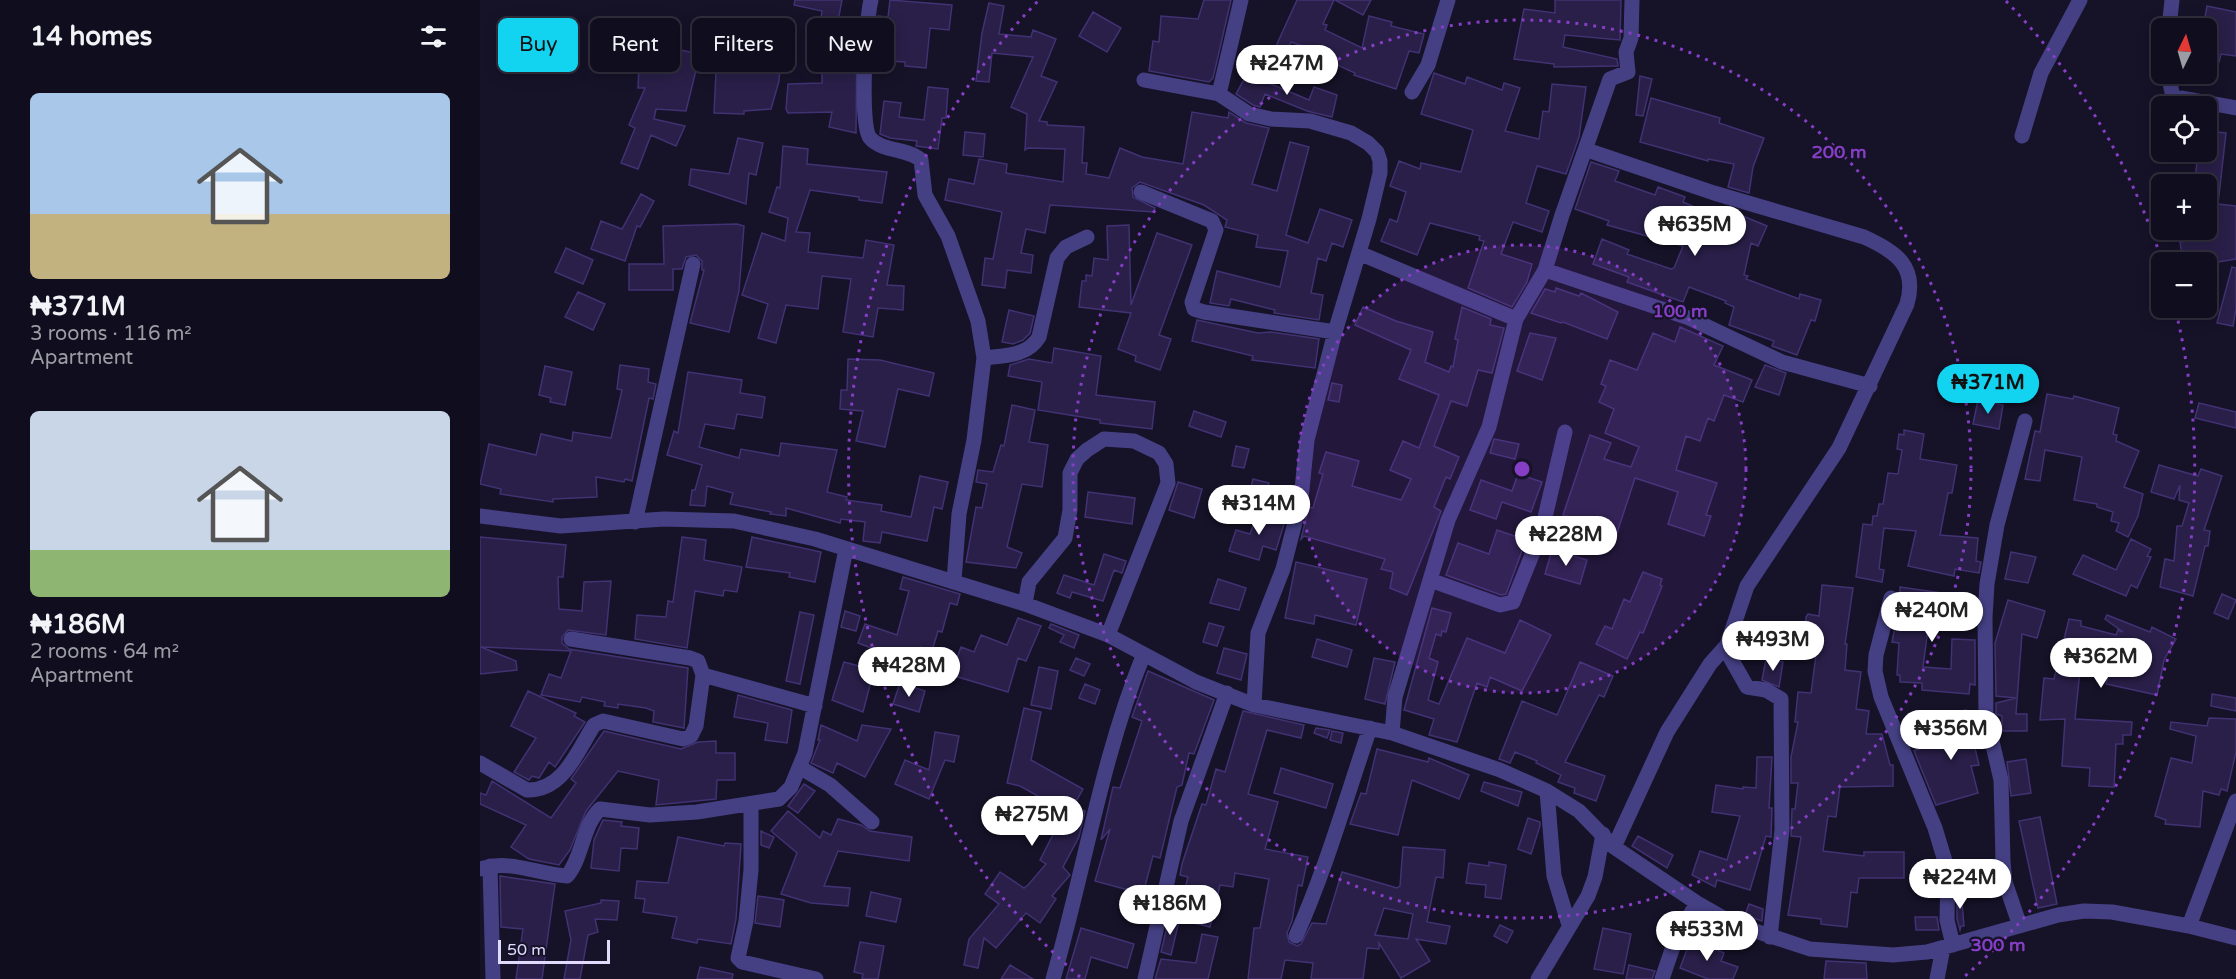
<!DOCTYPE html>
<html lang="en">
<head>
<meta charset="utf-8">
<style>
	body { margin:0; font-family:"Varela Round",sans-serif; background:#191727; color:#f1f3f6; height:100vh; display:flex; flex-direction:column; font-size:22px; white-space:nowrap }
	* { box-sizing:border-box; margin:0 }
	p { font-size:20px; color:#9c9ca4 }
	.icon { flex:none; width:33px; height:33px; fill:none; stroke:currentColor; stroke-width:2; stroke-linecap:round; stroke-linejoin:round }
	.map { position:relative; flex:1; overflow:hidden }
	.details { display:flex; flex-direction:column; background:#100e1e; width:480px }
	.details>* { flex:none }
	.top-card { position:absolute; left:18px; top:18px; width:570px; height:54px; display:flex; gap:12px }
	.needle { width:39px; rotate:5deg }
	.buttons { position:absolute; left:1671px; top:18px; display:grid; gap:12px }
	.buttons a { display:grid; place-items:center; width:66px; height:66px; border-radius:9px; background:#100e1e; box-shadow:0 3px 15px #0003,0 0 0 2px #302e3c; font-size:30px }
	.scale { position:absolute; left:18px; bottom:15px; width:112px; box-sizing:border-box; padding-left:6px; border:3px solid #e0dbfd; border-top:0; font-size:16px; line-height:21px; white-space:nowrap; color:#e0dbfd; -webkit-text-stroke:4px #161228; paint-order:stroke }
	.price { position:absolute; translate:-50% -51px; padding:0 14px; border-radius:21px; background:#fff; color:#222; font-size:20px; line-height:39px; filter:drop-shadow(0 2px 3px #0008) }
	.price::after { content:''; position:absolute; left:50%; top:36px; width:18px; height:14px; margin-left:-9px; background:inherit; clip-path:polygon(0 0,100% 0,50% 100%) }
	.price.on { background:#12d4f1; color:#111 }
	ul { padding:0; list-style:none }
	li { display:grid; align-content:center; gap:12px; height:318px; padding:0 30px }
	li span { display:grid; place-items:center; height:186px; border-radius:9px; color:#555 }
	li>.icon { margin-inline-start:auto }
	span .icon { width:108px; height:108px; fill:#fffc; stroke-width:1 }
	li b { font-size:26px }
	h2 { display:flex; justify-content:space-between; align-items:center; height:72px; padding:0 30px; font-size:26px }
	.chip { padding:0 21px; border-radius:9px; background:#100e1e; box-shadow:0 3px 15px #0003,0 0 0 2px #302e3c; font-size:21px; line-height:54px }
	.chip.on { background:#12d4f1; color:#111 }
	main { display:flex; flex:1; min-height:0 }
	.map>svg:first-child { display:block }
</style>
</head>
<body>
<main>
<section class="details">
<h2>14 homes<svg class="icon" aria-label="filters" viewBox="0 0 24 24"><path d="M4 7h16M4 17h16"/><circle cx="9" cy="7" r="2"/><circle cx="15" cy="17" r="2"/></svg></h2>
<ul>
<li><span style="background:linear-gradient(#a9c7e8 65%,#c2b280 0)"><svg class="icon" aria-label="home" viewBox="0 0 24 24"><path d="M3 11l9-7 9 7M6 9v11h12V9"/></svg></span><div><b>₦371M</b><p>3 rooms · 116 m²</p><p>Apartment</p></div></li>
<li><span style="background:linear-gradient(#c9d6e8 75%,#8fb573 0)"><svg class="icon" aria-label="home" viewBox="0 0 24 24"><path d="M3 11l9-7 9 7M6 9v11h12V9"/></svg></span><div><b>₦186M</b><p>2 rooms · 64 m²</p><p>Apartment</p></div></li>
</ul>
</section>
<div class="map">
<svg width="1756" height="979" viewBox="0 0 1756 979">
	<rect width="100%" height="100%" fill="#161228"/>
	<path fill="#291f48" stroke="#413273" stroke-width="1.5" fill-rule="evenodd" d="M315,0H362L357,26L368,27L367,34L377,35L376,133L349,127L352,112L308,113L306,109L308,84L342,83V61L335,60L342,11L314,5Z
		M410,0L472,5L469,30L450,28L446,68L425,66V62L409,61L412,41L404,40V33L397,31L398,16L408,17Z
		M724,0H751L733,78L729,82L669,71L673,41L679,42L681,16L718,19Z
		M817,0H854L843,24L847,25L845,30L882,48L889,16L912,22L911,26L944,34L939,53L929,51L916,89L874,75L875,73L833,54L835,50L811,42L808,51L796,46Z
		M855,0H891L883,15Z
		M1075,0H1141L1140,40L1085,35L1083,47L1137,59L1138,66L1074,67V64L1034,59L1044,9L1075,13Z
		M509,3L524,6L519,34L551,37L553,30L576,39L561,76L577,82L559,121L567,122V125L604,127L602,163H607L606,174L629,178L640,148L662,157L703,164L712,112L748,118L749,112L766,123L789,128L772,184L797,191L810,142L829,147L806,235L828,243L840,209L872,220L863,247L852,243L846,261L838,258L831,293L843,295L839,320L794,313L795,310L751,299L749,306L730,303L737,271L800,287L808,251L776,247L778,235L745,227L747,220L724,205L660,182L652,188L653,197L675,208L674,212L570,205L565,233L546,229L541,253L553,255L551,273L527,270L525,288L502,285L505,258L513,259L522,212L465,200L469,179L494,184L499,159L527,164L526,173L583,182L585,149L548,148L545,150L547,114L531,107L553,57L512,53L509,82L496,81L502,33Z
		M1727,6L1756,12V56L1741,54L1739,62L1726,59V28H1723Z
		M613,12L641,28L627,52L599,36Z
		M275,22L303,25L299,81L291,109L264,111V114L234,113L237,52L271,54Z
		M160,45L186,47L220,54L206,111L176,109L174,119L205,126L196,146L171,135L158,169L141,163L155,128L149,125L165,88H158Z
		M954,73L985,84L987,77L1022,90L1024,83L1040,88L1025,131L1059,139L1063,111L1069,112L1072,84L1106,87L1099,137L1086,174L1057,166L1046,203L1069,211L1062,232L1033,222L1021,254L1052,264L1047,282L1032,307L988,288L1004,241L999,240L1000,236L950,223L937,255L901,241L910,219L917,222L926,192L910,186L919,161L940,169L941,163L981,172L993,130L941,114Z
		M767,74L829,100L834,87L857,95L852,117L827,111L785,94L780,107L773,105L756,94Z
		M1160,76L1172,79L1163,116L1156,115Z
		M448,87L468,89L466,118H462L458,149L436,146L437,141L410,138L400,134L404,101L421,103L419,117L444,120Z
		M1171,98L1240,118L1239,123L1284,138L1273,167L1269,193L1248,187L1254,164L1228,159V161L1160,142Z
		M1726,131L1746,133L1738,204L1756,206V259L1726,264L1703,262L1700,242L1726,238V183L1715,181L1718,152H1726Z
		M485,132L505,134L503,157L483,155Z
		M258,138L283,143L276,175L269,173L266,204L209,185L211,169L249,174Z
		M303,146L328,149L327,164L407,172L402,203L379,200V197L330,190L316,232L330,233L328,252L383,258L386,240L414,245L407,285L424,286L423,310L398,308L393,337L363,332L371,279L342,276L338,309L306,305L296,343L278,338L288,304L262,295L282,233L305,241L308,218L289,212L297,187L300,188Z
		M1111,162L1139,171L1135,181L1175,195L1178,187L1205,197L1203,202L1253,224L1258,214L1287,226L1278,246L1271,243L1264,275L1268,276L1266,279L1319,299L1320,294L1341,300L1335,321L1331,320L1317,355L1292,346L1294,341L1249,325L1254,307L1245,303L1246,301L1209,287L1203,302L1147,282L1149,277L1113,264L1122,239L1149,250L1147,254L1191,269L1194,268L1203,246L1127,225L1129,221L1095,209Z
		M161,194L174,201L160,227L157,226L145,261L111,249L121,221L142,229Z
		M257,224L264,226L259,291L249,332L210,323L224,270H222V261L216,255L206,257L202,269H193V290H149V264H184L183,226Z
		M649,225L651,305L677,233L712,245L679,335L691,339L680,370L655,361L656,356L638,349L651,313L599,307L602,281H606V275L612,276L614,258L628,260L627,226Z
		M86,248L113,260L103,284L75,272Z
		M1752,267L1756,268V309L1753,326L1737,323Z
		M1076,288L1099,296L1101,293L1138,312L1127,339L1083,322L1081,323L1051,313L1065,289L1075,292Z
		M98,292L125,304L113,330L85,317Z
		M883,307L916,321L953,332L945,362L969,372L971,366L973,367L978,340L975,339L982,307L1011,319L1010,325L1024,328L1012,373L998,370L987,406L971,401L954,446L979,457L970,479L966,477L954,507L961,511L927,595L910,588L913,572L901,569L905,559L824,536L821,539L829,507L833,508L843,474L839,473L846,452L879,461L872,486L921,500L931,479L910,470L923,441L939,448L959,395L919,379L931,350L875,325Z
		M529,310L554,316L550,333L543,340L533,344L522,342Z
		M717,320L778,333L791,332L839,339L835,368L772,360L773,356L712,341Z
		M1200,327L1243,346L1234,365L1272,380L1263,402L1244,395L1234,421L1228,418L1220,441L1206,436L1196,470L1237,483L1226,515L1231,516L1224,536L1188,524L1198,492L1155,478L1137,533L1083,515L1110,435L1131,443L1124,459L1151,467L1159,447L1125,433L1134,409L1119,402L1126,386L1121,384L1130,360L1157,370L1173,333L1195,342Z
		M1050,333L1076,338L1062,380L1037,371Z
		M574,348L621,356L616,395L675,402L672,429L620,423V420L558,410L562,382L528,376L530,365L549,359L572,363Z
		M368,359L400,360L454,373L449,396L418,389L405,447L376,441L383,411L360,409L361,390H367Z
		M140,365L169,369L168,382L176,384L173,399L169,398L152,481L145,479L144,482L116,477L117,497L73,499V502L20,494L21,489L0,484L9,444L56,455L61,434L92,441L93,432L131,438L142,390L137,389Z
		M1285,365L1306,373L1299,395L1275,387Z
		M65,366L92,372L85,405L70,402L71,398L59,395Z
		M1474,367L1500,372L1495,399L1469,394Z
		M208,372L262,380L260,393L285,397L282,418L257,414L254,429L225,424L219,447L259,458L261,449L299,456L301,443L357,450L347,492L367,497L366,500L402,505L401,511L431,517L440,476L468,482L462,509L454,507L447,541L402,532L400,543L383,541L385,522L361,519L360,523L306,508V516L290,514L291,512L250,504L253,493L227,486L225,506L210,505L212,490H215L222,465L187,455L194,431L198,433Z
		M852,383L862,385L859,402L848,400Z
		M1567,394L1593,399L1594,396L1639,408L1633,434L1637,435L1636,441L1659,451L1644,487L1663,494L1658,516L1648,537L1636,531L1639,523L1631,521L1633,512L1617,507V504L1594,500L1602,457L1565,450L1560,481L1545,479L1555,431L1560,432Z
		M1498,400L1523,405L1519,429L1493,424Z
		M1719,403L1756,412V428L1715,418Z
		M532,405L555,410L549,442L568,445L562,487L542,484L527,547L542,553L536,568L486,562L496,507L502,508L507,484L496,482L498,470L513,472L521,445L524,446Z
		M714,411L746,422L741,437L709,426Z
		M1424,430L1444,434L1440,459L1477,465L1472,493H1468L1460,535L1498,538L1496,561L1501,562L1499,573L1475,569L1474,576L1428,566L1436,531L1404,528L1399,569L1404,570L1402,582L1376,577L1383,524L1392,525L1393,516H1397L1399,504H1403L1408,473L1418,474L1422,450L1417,449L1419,434L1424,435Z
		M1014,439L1039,444L1035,459L1010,453Z
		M756,446L769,449L764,468L752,466Z
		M1679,465L1718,476L1721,469L1742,476L1724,530L1730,531L1728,546H1725L1713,596L1680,587L1685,559L1694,561L1697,526H1702L1709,503L1699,500L1700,485L1694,499L1671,492Z
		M1038,474L1062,482L1051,512L1022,502L1016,519L990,510L1001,480L1032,491Z
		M773,479L789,483L784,503L768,499Z
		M698,482L722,489L714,518L689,510Z
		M608,492L655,498L652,524L605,517Z
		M779,509L806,518L796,550L783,546L779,560L749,551L756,530L770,534Z
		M1017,530L1046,540L1026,594L1021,595L966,575L978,543L1009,554Z
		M0,537L86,545L83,577H78L79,609L102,611L104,582L131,581L126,635L88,630L82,637V643L89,649L208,668L204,728L173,722L174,711L166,708L138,704V708L124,706L125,702L102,697L100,702L61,695L69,674L81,678L91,651L1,647L36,661L37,670L0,674Z
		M202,537L226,540L224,560L262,567L257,592L244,590L243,596L215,591L207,648L155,639L157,615L186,617L188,601L193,602Z
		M272,537L341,552L335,582L309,577L310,573L266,567Z
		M1651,539L1671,549L1667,556L1671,557L1657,588L1651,585L1646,596L1593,574L1603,555L1636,570Z
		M1072,550L1107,560L1100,584L1065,574Z
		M1531,552L1556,557L1548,583L1525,579Z
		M624,554L646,561L642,573L634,570L623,601L592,592L590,598L577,593L584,575L614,585Z
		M816,562L887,579L876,625L835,615L834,624L805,618Z
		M1163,572L1182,579L1180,585L1182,586L1163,633L1160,632L1147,659L1116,644L1125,626L1132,629L1144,599L1150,602Z
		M423,577L480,594L477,605L470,603L462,632L458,631L452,651L441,647L435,664L378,643L385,624L417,635L429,591L420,589Z
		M738,579L766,588L759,610L730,603Z
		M1342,585L1373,588L1365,644H1367L1365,670L1381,672L1376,709L1389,711L1386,734H1402L1410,765H1413V786L1360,787L1356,817L1348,816L1343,851L1384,856V852H1424V878H1379L1377,893L1371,892L1367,927L1341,924V919L1308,915L1321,837L1311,836L1312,809H1315L1318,783H1311V757L1318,722H1315L1318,692L1331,693L1336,655L1323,654L1326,617L1328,614L1339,616Z
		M1420,587L1496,598V610L1451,606L1443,667L1471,669L1472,639L1495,640V685L1490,684L1489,694L1442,690V683L1420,682V675H1417L1419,643L1412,642L1420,600Z
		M1742,594L1756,600L1748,619L1734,613Z
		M1528,600L1565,611L1557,638L1542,634L1536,714H1547V731H1522V716L1516,714V703L1536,698L1516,696L1515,643Z
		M952,608L971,613L966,632L962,631L961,636L956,634L949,658L958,662L948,700L959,704L987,638L1025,653L1040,620L1071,635L1042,691L1010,677L1007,687L997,683L977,742L949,735L954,719L924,710Z
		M365,611L380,616L376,631L361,627Z
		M320,612L334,615L320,684L306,681Z
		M1627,615L1670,632L1672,627L1696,639L1684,660L1677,695L1626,684L1628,677L1600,671L1595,719L1652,722L1651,735H1643V744H1636L1634,787L1609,786L1610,768L1582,766L1585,719L1560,720L1564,678L1574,679L1589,619L1601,621V626L1636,635L1638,630L1643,632L1625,619Z
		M538,618L561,626L546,661L538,658L528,692L471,675L481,647L494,652L501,635L527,645Z
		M729,623L744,627L737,646L723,642Z
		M571,624L599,635L594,648L580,642L584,635L569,628Z
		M837,639L872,650L867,667L832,657Z
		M744,648L767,654L761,680L737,673Z
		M596,658L610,664L604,676L590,670Z
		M894,658L915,662L905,704L885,699Z
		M1286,659L1303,662L1299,687L1282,680Z
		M364,662L394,670L383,712L352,700Z
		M1100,662L1133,676L1124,697L1119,695L1085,762L1125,776L1116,801L1094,793L1095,788L1078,782L1081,775L1056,763L1057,761L1035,752L1030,763L1019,759L1042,701L1077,715Z
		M559,667L578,671L571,709L551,705Z
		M668,671L734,700L714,754L709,753L702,785L697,787L680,858L673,856L663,894L615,881L630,829L621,840L633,787L640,788L662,721L652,717Z
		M420,683L445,691L439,712L413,704Z
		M605,684L620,690L615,704L599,698Z
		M48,691L96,713L94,716L105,722L75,767L69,762L59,778L52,776L49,780L34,772L56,738L31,726Z
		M1732,694L1756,698V711L1731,706Z
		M258,695L312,710L307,743L285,740L288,723L254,717Z
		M544,708L561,712L551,760L603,789L593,807L605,811L599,837L583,867L590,875L572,896L576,899L560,923L546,913L516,948L504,938L498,968L484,965L489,939L519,904L505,894L520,872L544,888L548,885L566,864L560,860L585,811L540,786L527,783Z
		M1486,710L1499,765L1491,766L1498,793L1456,805L1434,751L1465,738L1460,716Z
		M763,711L824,725L821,738L787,730L768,794L798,802L785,849L828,857L822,886L818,885L812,921L807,933L809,942L817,946L821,944L832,923L846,924L862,872L917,888L920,886L923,847L965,850L963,878L956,877L947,922L970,926L966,944L936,939L950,961L921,978L899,943V949L887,948L883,979H831L833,963L805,960L801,979H768L774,928H780L789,879L755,873L753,887L740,885L730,927L697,919L708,877L700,875L702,864L722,804L726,805L736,769L745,772ZM904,908L933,914L928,939L895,935Z
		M1729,718L1756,719V752L1747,791L1741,789L1739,795L1723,791L1720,827L1685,824L1686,820L1675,816L1691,758L1712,763L1716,736L1690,729L1691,722L1727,726Z
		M341,725L377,741L382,725L411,729L385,777L357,763L353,773L331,763L340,740H338Z
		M836,728L850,730L847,738L834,733Z
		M124,731L201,749L218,742L236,741V753H255V780H237L236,799L176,805L179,780L138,771L106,811L90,850L79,865L49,859L31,847L46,825L0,804V793L6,795L12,781L71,818L96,783L91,779Z
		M852,731L863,733L861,743L850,740Z
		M455,732L479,736L474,762L465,760L449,799L415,784L425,760L449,770Z
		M897,749L948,762L949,758L989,775L979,799L932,780L918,835L870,824L881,793L886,794Z
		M1277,757H1292L1289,808H1292L1291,837L1286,836L1270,890L1237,880L1235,887L1212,875L1220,851L1247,860L1260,816L1232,812L1236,785L1263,789V787L1276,788Z
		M1546,759L1551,793L1531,796L1527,762Z
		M801,768L853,784L846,808L794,793Z
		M1004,782L1042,792L1038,806L1001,791Z
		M324,784L335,791L318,813L308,806Z
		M308,811L340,838L343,831L351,835L358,819L381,825L390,831L432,837L429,861L358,851L344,886L370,888L368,906L331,903L301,894L317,853L291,831Z
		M1560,817L1577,904L1558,908L1539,821Z
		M1048,818L1060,822V826L1051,854L1038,849Z
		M123,820L142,822L141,826L159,828L157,849L141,848L139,871L111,868L114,840Z
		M281,831L294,837L289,848L281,845Z
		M1158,836L1193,855L1187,868L1152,846Z
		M198,837L244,846L245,843L261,844L256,919L251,944L218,939L217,943L192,938L197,917L163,912L165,899L155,898L157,881L188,883Z
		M1009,862L1026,865L1021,899L1005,897L1006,885L986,883L989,863L1009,866Z
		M20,876L75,884L62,979H36L43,929L21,927Z
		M1477,891H1481L1484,926H1481L1480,930L1477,919Z
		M391,892L421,899L416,922L386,916Z
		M278,896L304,900L300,927L275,923Z
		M121,900L139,901L137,920L115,919L118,932L108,935L100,979H84L91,940L85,911L121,903Z
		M1269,904L1283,909L1282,921L1265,915Z
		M1435,917H1457L1459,930H1436Z
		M689,918L699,921L691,955L681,952Z
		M1020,925L1033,931L1027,943L1014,936Z
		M601,928L654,944L647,968L611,957L605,979H586Z
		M1123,928L1151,934L1143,974L1114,969Z
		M722,934L738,937L728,979H675L681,959L716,963Z
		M1211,939L1244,953L1241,961L1258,967L1253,979H1228L1200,968Z
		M380,942L404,946L398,979H382L383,974L374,972Z
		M1346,961L1386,963L1387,979H1344Z
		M530,965L553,979H521Z
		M1149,965L1175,971L1172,979H1146Z
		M220,967L253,974L252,979H217Z"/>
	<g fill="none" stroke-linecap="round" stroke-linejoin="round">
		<path stroke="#454084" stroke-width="15" d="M391,0C386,19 379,125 390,138C402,152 428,148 441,160L445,195L468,236L498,321L504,358L494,440L479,514L474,581
			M1689,28L1692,0
			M1688,74L1695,106
			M664,80L739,94L769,114L791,119L830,121L871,133L888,143L897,152L900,161V173L889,219L855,332L827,440L821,499L803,569L778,633L774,705
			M932,92L948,65L968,0
			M739,94L761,0
			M1695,106L1702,98L1756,108
			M1542,136L1561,73L1600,0
			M1107,150L1234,193L1384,237C1415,251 1438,266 1427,304L1359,448L1267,586L1247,645L1230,664L1187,732L1134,847
			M661,192L732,221L736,230L712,302L714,309L724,312L855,332
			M879,253L1036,319
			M1065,270L1209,318L1302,362L1390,386
			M504,358C524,355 547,357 559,337L577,258L586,247L607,237
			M0,516L81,526L184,519L254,521L335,539L545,604L628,635L716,682L774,705L912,733L1020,770L1067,791L1099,811L1134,847L1217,903L1254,924L1330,949L1413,955L1447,952L1578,915L1604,911L1632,912L1709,926L1756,938
			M155,522L213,264
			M950,580L1020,605L1033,602L1062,530L1085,432
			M1411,598L1396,655L1395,671L1401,697L1455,828L1468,871L1467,920L1473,945
			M545,604L549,582L585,538L590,510V473L597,459L607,450L624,439L654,441L679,453L686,464L688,483L628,635
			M91,639L210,658L218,661L223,675
			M1247,645L1250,657L1267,687L1286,690L1301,699L1302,830L1290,937
			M912,733L915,697L968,520L1009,427L1036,319L1065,270L1082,215L1130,79L1148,72L1146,52L1151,38L1152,0
			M0,763L47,790C83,791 97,752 114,725L123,721L203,739L211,736L216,726L223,675L335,706
			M321,768L350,785L392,822
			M1067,791L1074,876L1089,925
			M271,804V870L266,921L258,958L262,962L336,979
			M10,866L13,979
			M0,869C30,859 57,874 87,876C103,857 102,826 120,809L170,815L217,812L299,799L311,787L325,753L366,549
			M1540,926L1525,882L1523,861L1521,780L1506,715L1505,617L1507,584L1517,525L1545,421
			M1709,926L1756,801
			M816,936C846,869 866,798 890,728
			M573,979C604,872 621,760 663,656
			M665,979L701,821L747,693
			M1058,979L1108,896L1115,877L1123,834
			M1182,979L1196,938L1217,903
			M1457,979L1463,948"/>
	</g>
	<circle cx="1042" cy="469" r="224" fill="#853ec5" fill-opacity=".12"/>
	<g fill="none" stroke="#853ec5" stroke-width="3" stroke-dasharray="3 6">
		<circle cx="1042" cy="469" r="224"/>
		<circle cx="1042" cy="469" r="449"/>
		<path d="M600 977A673 673 0 0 1 558 1M1526 1A673 673 0 0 1 1682 261M1696 312A673 673 0 0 1 1484 977"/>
	</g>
	<circle cx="1042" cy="469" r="9" fill="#853ec5" stroke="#161228" stroke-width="3"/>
	<g font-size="18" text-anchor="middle" font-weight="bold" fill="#853ec5" stroke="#161228" stroke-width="4.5" stroke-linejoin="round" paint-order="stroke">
		<text x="1359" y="158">200 m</text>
		<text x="1200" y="317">100 m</text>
		<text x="1518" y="951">300 m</text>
	</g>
</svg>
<div class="buttons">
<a><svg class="needle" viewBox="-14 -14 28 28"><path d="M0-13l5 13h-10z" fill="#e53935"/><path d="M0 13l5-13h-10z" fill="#9c9ca4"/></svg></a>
<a><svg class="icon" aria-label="locate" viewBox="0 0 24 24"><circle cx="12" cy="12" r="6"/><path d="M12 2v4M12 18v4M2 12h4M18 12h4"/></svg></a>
<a>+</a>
<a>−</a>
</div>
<div class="scale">50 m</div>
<b class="price" style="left:807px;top:96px">₦247M</b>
<b class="price" style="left:1215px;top:257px">₦635M</b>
<b class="price on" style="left:1508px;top:415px">₦371M</b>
<b class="price" style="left:779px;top:536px">₦314M</b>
<b class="price" style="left:1086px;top:567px">₦228M</b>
<b class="price" style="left:1452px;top:643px">₦240M</b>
<b class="price" style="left:1293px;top:672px">₦493M</b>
<b class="price" style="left:1621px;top:689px">₦362M</b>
<b class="price" style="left:429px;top:698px">₦428M</b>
<b class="price" style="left:1471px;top:761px">₦356M</b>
<b class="price" style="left:552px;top:847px">₦275M</b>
<b class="price" style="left:1480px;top:910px">₦224M</b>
<b class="price" style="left:690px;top:936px">₦186M</b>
<b class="price" style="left:1227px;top:962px">₦533M</b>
<div class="top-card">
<a class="chip on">Buy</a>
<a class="chip">Rent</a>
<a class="chip">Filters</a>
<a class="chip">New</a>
</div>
</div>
</main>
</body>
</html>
